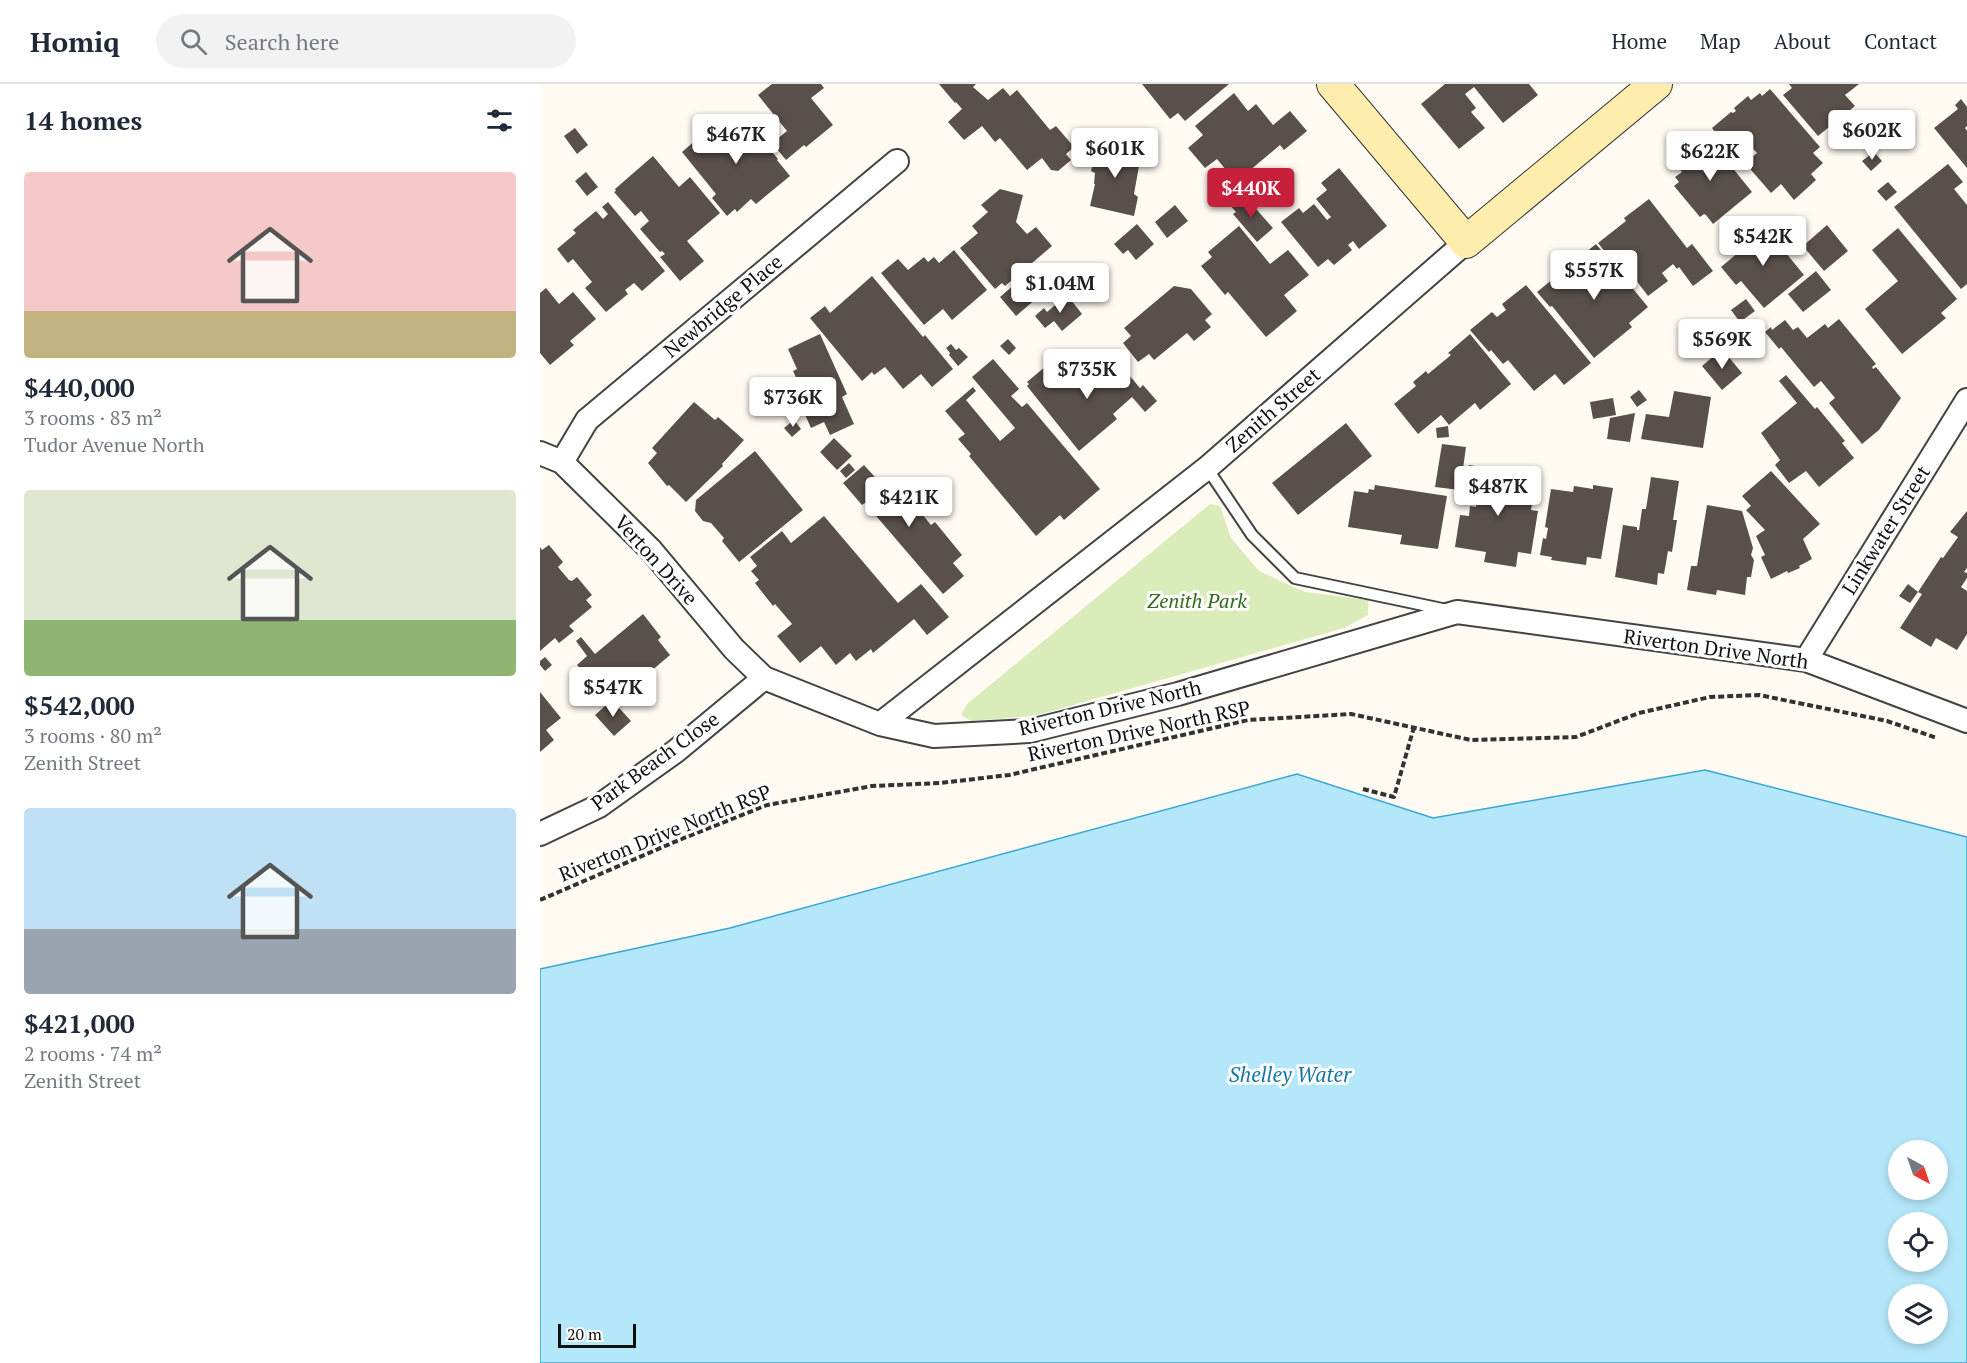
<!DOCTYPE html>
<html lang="en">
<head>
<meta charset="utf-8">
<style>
	body { margin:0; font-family:"PT Serif",serif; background:#f2f2f3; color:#1f2937; height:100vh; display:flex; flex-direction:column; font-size:22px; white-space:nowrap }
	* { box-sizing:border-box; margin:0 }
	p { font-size:20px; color:#747a83 }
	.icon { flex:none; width:33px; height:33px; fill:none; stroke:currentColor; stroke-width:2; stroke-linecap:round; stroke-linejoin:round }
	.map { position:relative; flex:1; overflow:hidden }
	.panel { display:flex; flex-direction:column; background:#fff; width:540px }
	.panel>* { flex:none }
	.needle { width:39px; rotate:140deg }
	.fabs { position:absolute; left:1348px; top:1056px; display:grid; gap:12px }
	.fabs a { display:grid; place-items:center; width:60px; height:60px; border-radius:50%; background:#fff; box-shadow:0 3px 9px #0003; font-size:30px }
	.scale { position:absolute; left:18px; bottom:15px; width:78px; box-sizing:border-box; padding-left:6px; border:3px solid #101010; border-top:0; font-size:16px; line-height:21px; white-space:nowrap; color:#101010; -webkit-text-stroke:4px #fff; paint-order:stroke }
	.price { position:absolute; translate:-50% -51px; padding:0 14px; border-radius:6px; background:#fff; color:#222; font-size:20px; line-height:39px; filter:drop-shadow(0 2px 3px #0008) }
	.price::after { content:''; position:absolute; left:50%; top:36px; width:18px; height:14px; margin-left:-9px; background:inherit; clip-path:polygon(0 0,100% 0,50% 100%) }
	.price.selected { background:#c7203a; color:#fff }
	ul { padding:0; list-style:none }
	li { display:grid; align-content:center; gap:12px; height:318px; padding:0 24px }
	li span { display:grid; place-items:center; height:186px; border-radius:6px; color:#555 }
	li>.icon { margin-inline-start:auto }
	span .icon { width:108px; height:108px; fill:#fffc; stroke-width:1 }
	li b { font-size:26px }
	h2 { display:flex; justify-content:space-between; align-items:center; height:72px; padding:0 24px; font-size:26px }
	header { display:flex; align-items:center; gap:36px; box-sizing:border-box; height:84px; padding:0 30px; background:#fff; border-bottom:2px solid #e0e1e3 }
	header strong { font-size:28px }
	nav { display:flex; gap:33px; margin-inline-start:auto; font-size:21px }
	.search { width:420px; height:54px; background:#f2f2f3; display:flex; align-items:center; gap:15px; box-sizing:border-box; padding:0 21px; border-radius:33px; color:#747a83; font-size:22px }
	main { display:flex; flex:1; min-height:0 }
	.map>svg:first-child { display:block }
</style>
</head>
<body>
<header>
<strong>Homiq</strong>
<div class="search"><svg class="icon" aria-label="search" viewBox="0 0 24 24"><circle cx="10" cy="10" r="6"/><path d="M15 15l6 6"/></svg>Search here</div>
<nav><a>Home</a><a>Map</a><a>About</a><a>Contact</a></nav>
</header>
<main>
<section class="panel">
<h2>14 homes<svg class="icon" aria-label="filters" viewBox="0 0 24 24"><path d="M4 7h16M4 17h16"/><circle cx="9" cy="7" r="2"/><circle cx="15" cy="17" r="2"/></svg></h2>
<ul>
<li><span style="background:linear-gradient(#f6c9c9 75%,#c2b280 0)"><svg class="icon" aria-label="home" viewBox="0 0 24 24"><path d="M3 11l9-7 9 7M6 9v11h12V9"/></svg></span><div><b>$440,000</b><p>3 rooms · 83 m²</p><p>Tudor Avenue North</p></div></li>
<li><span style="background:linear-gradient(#dfe7d0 70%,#8fb573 0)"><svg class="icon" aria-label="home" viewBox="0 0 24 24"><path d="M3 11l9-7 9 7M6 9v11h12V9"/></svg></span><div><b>$542,000</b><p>3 rooms · 80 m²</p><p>Zenith Street</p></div></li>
<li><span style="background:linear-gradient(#bfe0f5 65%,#9aa5b1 0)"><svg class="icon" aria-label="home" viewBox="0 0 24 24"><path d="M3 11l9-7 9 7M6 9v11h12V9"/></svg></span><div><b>$421,000</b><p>2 rooms · 74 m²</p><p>Zenith Street</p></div></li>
</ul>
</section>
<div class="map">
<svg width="1427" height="1279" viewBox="0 0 1427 1279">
	<rect width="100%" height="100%" fill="#fffbf2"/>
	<path fill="#d9ecb9" d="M670,420L680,422L691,454L719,487L765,508L828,516V531L804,544L494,632L431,637L421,631L427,620Z"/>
	<path fill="#b4e7f9" stroke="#38a6d4" stroke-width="1.5" fill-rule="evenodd" d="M1165,686L1427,753V1279H0V885L190,844L757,690L893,734ZM1359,1066H1398V1106H1359ZM1359,1138H1398V1178H1359ZM1359,1210H1398V1250H1359Z"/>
	<path fill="#594f4b" d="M232,0H281L284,4L271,14L293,41L266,63L264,61L246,76L232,59L247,47L218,11Z
		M399,0H436L433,3L448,16L463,4L470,12L477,6L510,46L516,42L534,63L526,70L531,76L518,87L511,86L502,74L487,86L460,54L455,58L442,42L424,56L408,38L422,25L416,18L415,19Z
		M602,0H689L645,37L638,29L630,35Z
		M905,0H989L998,11L963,39L934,3L925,10L936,24L931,28L945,44L919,65L881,20Z
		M1249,0H1319L1305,11L1315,22L1278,52L1243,11L1252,4Z
		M1230,5L1280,63L1273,69L1283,79L1271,90L1276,96L1254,116L1241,100L1231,109L1205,79L1217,69L1205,56L1188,71L1171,51L1175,48L1172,44L1191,28L1193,29L1196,27L1194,24L1208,12L1211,16L1220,9L1222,12Z
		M694,9L708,27L716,20L733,41L750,27L767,47L744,66L740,61L696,98L677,75L665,84L648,64L663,51L655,42Z
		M1421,15L1427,23V42L1425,44L1427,47V84L1394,44L1418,25L1415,21Z
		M200,30L238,75L237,76L250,92L216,120L211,115L197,128L195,125L187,132L172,114L176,110L142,68L171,43L177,50Z
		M1363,34L1372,46L1351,64L1341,52Z
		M35,44L48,61L37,70L24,52Z
		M576,51L599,82L594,110L598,113L594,132L550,122L555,100H554L555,89L551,87L554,76L557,78L551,71Z
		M1166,51L1212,108L1173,140L1166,131L1164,130L1160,133L1134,102L1139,98L1135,93L1142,88L1137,82L1150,72L1146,67Z
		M1334,68L1342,77L1331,87L1322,77Z
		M113,72L139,103L150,93L180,129L147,157L164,177L140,197L120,173L125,170L122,167L120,168L100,145L109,137L101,127L95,132L74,108L76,107L75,105Z
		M1408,80L1423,98L1414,105L1427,121V200L1421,205L1354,123Z
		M799,84L847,142L819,165L813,157L808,161L812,166L794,181L788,175L778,183L741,138L759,124L763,129L774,120L787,136L791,133L776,115L787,106L781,99Z
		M46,88L58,103L47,112L35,97Z
		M1348,98L1357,108L1346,117L1337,107Z
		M460,105L483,111L476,138L487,150L496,143L512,162L465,202L462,199L455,205L420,164L438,149L432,142L448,128L441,121Z
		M698,111L706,120L709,117L733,144L717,158L693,130L696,128L689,120Z
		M1109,115L1147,164L1152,160L1173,187L1153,202L1139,183L1137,185L1133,180L1122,189L1128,197L1108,212L1089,187L1087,189L1080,180L1076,182L1058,159L1086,137L1084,134Z
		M68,118L125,187L102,207L94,199L85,206L88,210L66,228L45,204L52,198L33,175L28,179L17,165L36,149L33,146L56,127L63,135L68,130L62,123Z
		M635,121L648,137L627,154L615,138Z
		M597,140L614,160L596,176L588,166L583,170L574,160Z
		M1223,141L1264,191L1224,224L1201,197L1196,201L1181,183L1199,168L1198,166L1204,161L1201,159Z
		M1287,141L1308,167L1284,187L1263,162Z
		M699,142L730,180L748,166L769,191L744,211L757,227L726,253L688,208L685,211L661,182L672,173L668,168Z
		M1358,144L1417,215L1401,229L1406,234L1362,270L1325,225L1358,197L1332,166Z
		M1056,160L1108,223L1089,239L1092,243L1054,274L1012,222L1010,223L997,208Z
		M414,166L447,206L412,236L403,225L384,241L341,189L358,175L368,186L384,173L388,178L394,173L399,179Z
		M1276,187L1291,206L1263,228L1248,210Z
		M332,192L383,253L385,251L413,285L392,303L381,290L363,305L345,283L334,291L332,288L322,297L270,234L285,222L290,229Z
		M481,195L497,214L476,232L460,213Z
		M986,201L1051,279L1024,301L1015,290L994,307L968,276L963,280L951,266L949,268L930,246L952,228L957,233L966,226L962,220Z
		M634,202L651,205L672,230L665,236L671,243L654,257L647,249L614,276L609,270L598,278L583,259L591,252L584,244Z
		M6,204L19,220L33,208L56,235L30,257L34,261L10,281L0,269V209Z
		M527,211L542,230L522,247L514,237L505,244L495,232L504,224L507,228Z
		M1206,215L1215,227L1200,238L1191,226Z
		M1299,235L1336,280L1332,283L1333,285L1336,283L1361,314L1339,346L1322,360L1289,319L1295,314L1281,297L1274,303L1241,263L1239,265L1225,248L1231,243L1232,246L1245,236L1253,246L1258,243L1267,254L1285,240L1288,244Z
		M280,250L307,310L302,313L314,340L290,351L284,338L271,344L255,308L265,303L263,299L259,300L253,287L257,285L248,265Z
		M930,250L971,300L940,326L935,319L909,341L901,331L878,350L854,320L876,302L873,298L886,287L888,290L911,271L908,269Z
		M468,255L476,264L469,271L460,262Z
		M411,260L416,266L419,264L428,273L418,282L409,271L410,269L406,264Z
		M1182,265L1202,289L1182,306L1162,282Z
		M453,275L479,305L471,312L482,323L487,319L560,405L524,436L520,431L496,452L429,372L431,370L418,355L425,350L405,327L433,303L436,307L426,316L460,357L475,344L432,293Z
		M578,278L600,304L603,301L617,317L605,328L592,313L573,330L577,335L539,367L487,302L489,300L487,298L506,282L512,289L524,279L543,301L566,282L569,286Z
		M1246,291L1275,325L1277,323L1305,357L1302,359L1314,374L1279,403L1266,387L1249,399L1235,381L1240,376L1221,349L1257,319L1239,297Z
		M1099,306L1107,316L1097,323L1090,313Z
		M1134,307L1171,313L1163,364L1101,355L1106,330L1129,333Z
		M1073,314L1076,331L1053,335L1050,318Z
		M154,318L175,336L178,333L204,356L182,380L183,382L146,418L129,401L127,402L108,379L117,369L112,364Z
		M1095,329L1090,358L1067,355L1070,334Z
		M254,336L261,345L252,353L244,344Z
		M806,339L832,372L758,431L732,399Z
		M908,342L909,353L897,354L896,344Z
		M294,354L312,372L297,386L280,368Z
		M902,360L926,363L920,406L895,403Z
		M215,367L263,426L199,478L182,457L184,454L171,439L163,437L155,427L156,416Z
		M309,379L315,386L306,394L300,387Z
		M324,381L343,402L347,399L356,398L391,441L395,438L422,471L413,479L424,492L403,510L325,419L322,421L303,399Z
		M929,381L979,389L976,405L994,408L991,426L998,427L991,470L978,468L976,483L944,478L946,468L915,463L920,431L929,432L930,422L936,423L939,403L925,402Z
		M1231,387L1280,440L1263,455L1272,475L1259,482L1260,484L1248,489L1247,487L1231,495L1221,473L1225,471L1216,452L1225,446L1206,426L1211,422L1202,412Z
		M1111,393L1139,397L1133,436H1137L1132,468L1128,467L1124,490L1118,489L1117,501L1075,493L1083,441L1097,443V446H1099L1102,425H1106Z
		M835,401L907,412L898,465L860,460L862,451L808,443L814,407L828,409L829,405L834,406Z
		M1053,401L1073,404L1061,475L1047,473L1046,481L1011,476L1012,473L1000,471L1003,454L1006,455L1008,444L1005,443L1011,405L1033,408L1034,402L1053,405Z
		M1167,421L1202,427L1213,464L1211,471L1214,476L1211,493H1207L1205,511L1177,506L1176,511L1147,506L1151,482H1157Z
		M1427,427V484L1424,488L1427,489V494L1421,503L1427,507V550L1417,566L1396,554L1391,563L1360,544L1382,510L1378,508L1370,519L1359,512L1368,500L1378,508L1401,473L1403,474L1418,453L1410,448Z
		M284,432L358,519L381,500L409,533L387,551L374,535L333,569L331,565L316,577L310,569L296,581L281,562L260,579L237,552L252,540L235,520L233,522L215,499L219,496L211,487L217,482L210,473L242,447L251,459Z
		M9,461L23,478L18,483L29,496L32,497L37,493L52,511L46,516L52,523L29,542L34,547L19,559L15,554L0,567V463L2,466Z
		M103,530L121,553L118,556L130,571L96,600L93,596L64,620L52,605L47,609L32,591L40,584L37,581L47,572L36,557L41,553L55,570Z
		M5,573L12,581L5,587L0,581V577Z
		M0,608L21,634L6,646L14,656L0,668Z
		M72,616L91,637L74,652L55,631Z"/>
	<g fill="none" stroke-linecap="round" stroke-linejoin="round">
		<defs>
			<path id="lane" d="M667,384L712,451L755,494L907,526"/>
			<path id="street" d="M0,369L22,378L111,466L194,565L224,594L340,640L394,652L490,647L638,610L917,528L1266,576L1427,637
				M22,378L47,336L357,77
				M1266,576L1427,316
				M340,640L667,384L926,158
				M0,750L59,722L136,667L224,594"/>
			<path id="secondary" d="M793,0L926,158L1116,0"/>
		</defs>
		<use href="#lane" stroke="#434343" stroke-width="14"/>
		<use href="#street" stroke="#434343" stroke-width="26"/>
		<use href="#secondary" stroke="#323232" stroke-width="34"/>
		<path stroke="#323232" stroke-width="4" stroke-dasharray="6 3" stroke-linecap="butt" d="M823,705L854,713L874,643
			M0,816L139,756L227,721L332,702L400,699L469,691L708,636L811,630L931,656L1036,653L1099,629L1170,613L1219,611L1347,637L1397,654"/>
		<use href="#lane" stroke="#fff" stroke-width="10"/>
		<use href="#street" stroke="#fff" stroke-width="22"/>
		<use href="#secondary" stroke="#ffedad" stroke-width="32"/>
	</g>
	<g text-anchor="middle" stroke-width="6" stroke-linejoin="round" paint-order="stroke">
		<g font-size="20" fill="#101010" stroke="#fff">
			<text transform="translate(183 222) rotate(-40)" y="7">Newbridge Place</text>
			<text transform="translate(733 326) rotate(-41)" y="7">Zenith Street</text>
			<text transform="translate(1346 446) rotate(-58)" y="7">Linkwater Street</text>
			<text transform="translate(116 476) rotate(48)" y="7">Verton Drive</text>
			<text transform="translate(1176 565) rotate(8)" y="7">Riverton Drive North</text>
			<text transform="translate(570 624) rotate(-13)" y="7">Riverton Drive North</text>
			<text transform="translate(599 647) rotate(-12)" y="7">Riverton Drive North RSP</text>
			<text transform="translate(115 677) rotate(-36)" y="7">Park Beach Close</text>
			<text transform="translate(125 749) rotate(-22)" y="7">Riverton Drive North RSP</text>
		</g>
		<g font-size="20" font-style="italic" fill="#356c1c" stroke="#fff">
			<text x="657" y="524">Zenith Park</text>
		</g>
		<g font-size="21" font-style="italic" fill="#1277a9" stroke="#fff">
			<text x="750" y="998">Shelley Water</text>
		</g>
	</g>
</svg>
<div class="fabs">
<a><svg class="needle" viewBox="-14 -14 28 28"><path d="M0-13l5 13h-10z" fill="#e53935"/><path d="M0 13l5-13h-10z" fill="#747a83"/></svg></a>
<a><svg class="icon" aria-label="locate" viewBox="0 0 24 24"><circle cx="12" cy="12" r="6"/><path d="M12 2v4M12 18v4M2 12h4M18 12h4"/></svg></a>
<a><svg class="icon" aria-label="layers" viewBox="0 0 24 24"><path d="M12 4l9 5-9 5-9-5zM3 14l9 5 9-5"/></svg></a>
</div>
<div class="scale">20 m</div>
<b class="price" style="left:1332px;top:77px">$602K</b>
<b class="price" style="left:196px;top:81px">$467K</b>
<b class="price" style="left:575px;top:95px">$601K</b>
<b class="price" style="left:1170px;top:98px">$622K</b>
<b class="price selected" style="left:711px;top:135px">$440K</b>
<b class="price" style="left:1223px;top:183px">$542K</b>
<b class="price" style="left:1054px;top:217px">$557K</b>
<b class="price" style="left:520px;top:230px">$1.04M</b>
<b class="price" style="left:1182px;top:286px">$569K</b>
<b class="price" style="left:547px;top:316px">$735K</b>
<b class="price" style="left:253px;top:344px">$736K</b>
<b class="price" style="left:958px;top:433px">$487K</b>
<b class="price" style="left:369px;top:444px">$421K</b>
<b class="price" style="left:73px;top:634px">$547K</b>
</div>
</main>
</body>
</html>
